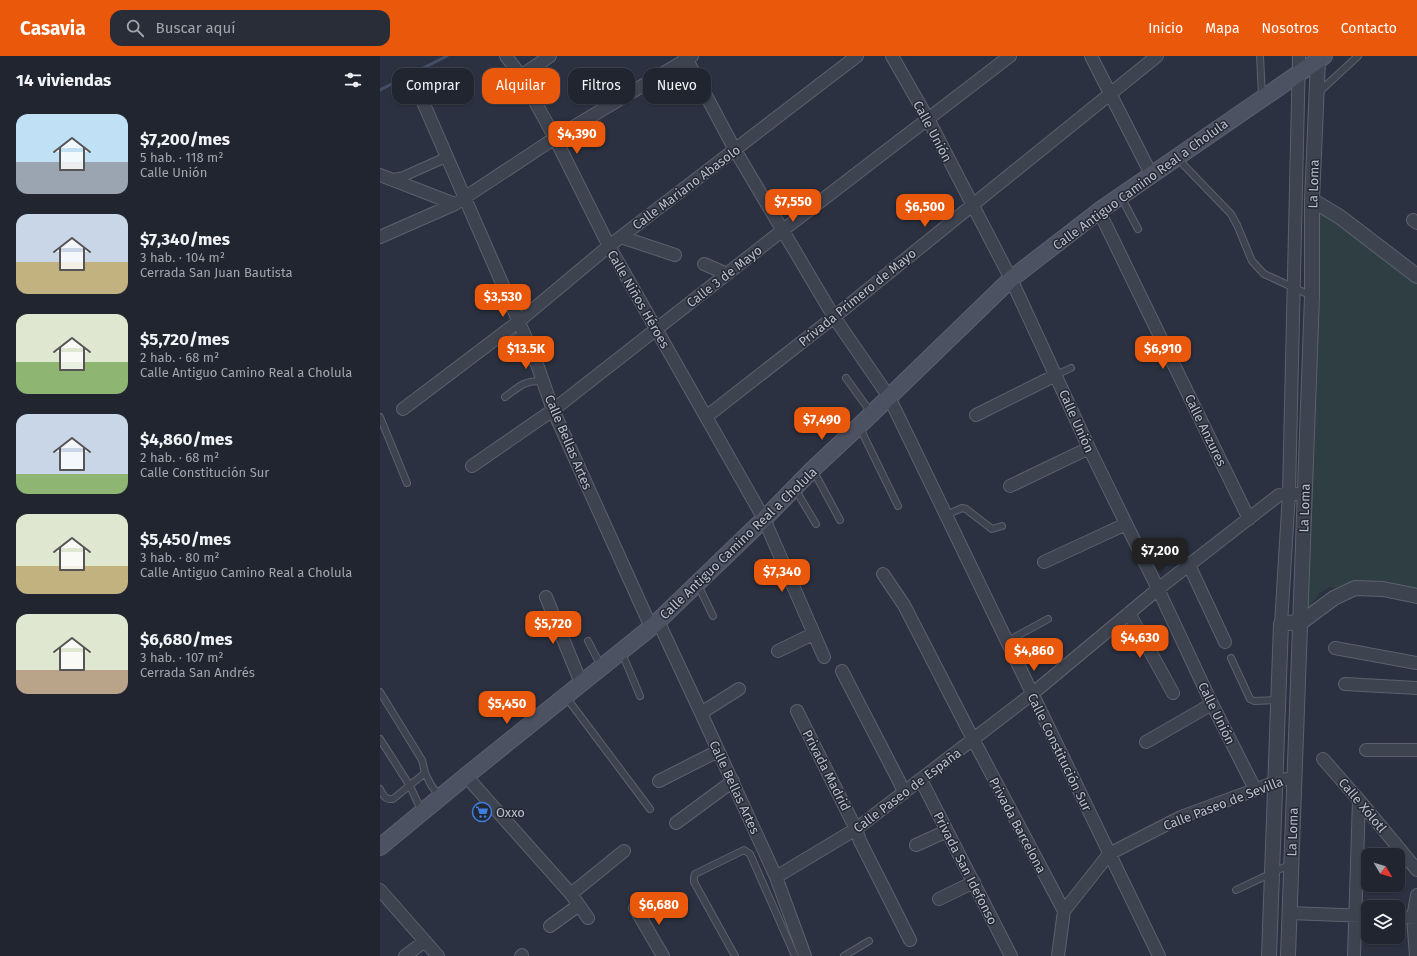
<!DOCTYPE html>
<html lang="es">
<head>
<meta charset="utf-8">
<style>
	body { margin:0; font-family:"Fira Sans",sans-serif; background:#282d38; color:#f1f3f6; height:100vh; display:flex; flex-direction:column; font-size:15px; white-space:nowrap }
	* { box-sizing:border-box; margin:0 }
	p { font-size:13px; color:#a2a5ab }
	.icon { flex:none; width:22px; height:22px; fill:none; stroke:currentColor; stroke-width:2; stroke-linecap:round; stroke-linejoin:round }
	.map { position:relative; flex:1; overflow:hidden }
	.drawer { display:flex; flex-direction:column; background:#202530; width:380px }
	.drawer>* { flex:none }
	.top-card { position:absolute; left:12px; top:12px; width:380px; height:36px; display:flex; gap:8px }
	.needle { width:26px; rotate:128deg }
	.buttons { position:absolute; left:981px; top:792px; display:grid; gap:8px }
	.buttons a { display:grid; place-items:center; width:44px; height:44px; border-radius:8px; background:#202530; box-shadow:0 1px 3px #0004,0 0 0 1px #3d424c; font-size:20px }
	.price { position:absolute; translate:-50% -34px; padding:0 9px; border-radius:8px; background:#ea580c; color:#fff; font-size:13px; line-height:26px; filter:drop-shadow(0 1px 2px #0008) }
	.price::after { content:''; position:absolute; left:50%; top:24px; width:12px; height:9px; margin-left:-6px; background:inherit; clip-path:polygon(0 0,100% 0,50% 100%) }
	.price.active { background:#222; color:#fff }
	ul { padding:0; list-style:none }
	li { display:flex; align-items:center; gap:12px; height:100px; padding:0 16px }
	li span { display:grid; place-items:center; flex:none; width:112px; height:80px; border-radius:12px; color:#555 }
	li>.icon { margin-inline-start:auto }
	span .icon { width:48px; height:48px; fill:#fffc; stroke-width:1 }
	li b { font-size:17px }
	h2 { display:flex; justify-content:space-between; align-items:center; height:48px; padding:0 16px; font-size:17px }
	.tag { padding:0 14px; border-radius:12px; background:#202530; box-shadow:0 1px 3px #0004,0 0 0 1px #3d424c; font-size:14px; line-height:36px }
	.tag.active { background:#ea580c; color:#fff }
	header { display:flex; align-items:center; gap:24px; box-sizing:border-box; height:56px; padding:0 20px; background:#ea580c; color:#fff }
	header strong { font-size:19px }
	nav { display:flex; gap:22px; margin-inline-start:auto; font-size:14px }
	.search { width:280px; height:36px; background:#282d38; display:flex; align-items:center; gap:10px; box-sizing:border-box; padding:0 14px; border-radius:12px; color:#a2a5ab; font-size:15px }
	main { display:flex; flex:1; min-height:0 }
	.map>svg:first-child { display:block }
</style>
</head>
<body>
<header>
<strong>Casavia</strong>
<div class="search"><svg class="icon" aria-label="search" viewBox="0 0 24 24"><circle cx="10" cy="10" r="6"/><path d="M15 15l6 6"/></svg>Buscar aquí</div>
<nav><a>Inicio</a><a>Mapa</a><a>Nosotros</a><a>Contacto</a></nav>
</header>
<main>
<section class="drawer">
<h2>14 viviendas<svg class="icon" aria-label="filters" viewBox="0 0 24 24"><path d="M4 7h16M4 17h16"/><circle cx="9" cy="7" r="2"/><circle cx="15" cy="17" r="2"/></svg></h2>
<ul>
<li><span style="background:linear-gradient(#bfe0f5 60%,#9aa5b1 0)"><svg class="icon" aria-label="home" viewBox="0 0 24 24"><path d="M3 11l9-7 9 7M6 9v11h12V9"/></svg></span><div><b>$7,200/mes</b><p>5 hab. · 118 m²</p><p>Calle Unión</p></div></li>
<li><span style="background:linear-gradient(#c9d6e8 60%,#c2b280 0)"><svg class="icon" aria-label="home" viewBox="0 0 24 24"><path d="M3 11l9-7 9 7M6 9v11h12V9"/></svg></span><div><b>$7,340/mes</b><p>3 hab. · 104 m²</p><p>Cerrada San Juan Bautista</p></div></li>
<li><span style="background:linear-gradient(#dfe7d0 60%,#8fb573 0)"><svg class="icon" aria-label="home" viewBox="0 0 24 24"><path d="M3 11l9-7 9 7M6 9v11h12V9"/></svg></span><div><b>$5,720/mes</b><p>2 hab. · 68 m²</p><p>Calle Antiguo Camino Real a Cholula</p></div></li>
<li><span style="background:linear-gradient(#c9d6e8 75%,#8fb573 0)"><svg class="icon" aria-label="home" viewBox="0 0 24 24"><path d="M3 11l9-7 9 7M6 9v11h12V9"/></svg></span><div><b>$4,860/mes</b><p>2 hab. · 68 m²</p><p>Calle Constitución Sur</p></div></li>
<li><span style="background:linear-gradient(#dfe7d0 65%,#c2b280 0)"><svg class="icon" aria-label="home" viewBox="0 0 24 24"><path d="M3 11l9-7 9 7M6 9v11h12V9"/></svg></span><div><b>$5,450/mes</b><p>3 hab. · 80 m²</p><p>Calle Antiguo Camino Real a Cholula</p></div></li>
<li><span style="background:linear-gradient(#dfe7d0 70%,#b9a48a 0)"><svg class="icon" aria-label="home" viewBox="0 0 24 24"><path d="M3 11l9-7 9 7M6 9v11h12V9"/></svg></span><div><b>$6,680/mes</b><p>3 hab. · 107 m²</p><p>Cerrada San Andrés</p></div></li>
</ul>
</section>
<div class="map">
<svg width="1037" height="900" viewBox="0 0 1037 900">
	<rect width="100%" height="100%" fill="#2b3140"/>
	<path fill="#2e3e42" d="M932,144L1037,220V540L1003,533L950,531L940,537L920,566Z"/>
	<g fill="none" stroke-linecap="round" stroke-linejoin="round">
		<path stroke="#444e68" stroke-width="3" d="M0,34L67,0"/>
		<defs>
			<path id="service" d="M880,0L882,40
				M938,37L978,0
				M797,102L851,158L857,169L872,205L884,218L932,240
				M741,141L758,173
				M124,291L137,281L145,280
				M676,319L691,312
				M466,322L492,358
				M125,341C139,331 144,324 163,325
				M0,361L27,427
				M479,370L518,450
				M433,414L460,464
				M415,433L436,468
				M566,459L582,452L586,453L612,473L622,470
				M318,529L333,560
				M208,585L221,610
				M626,586L668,563
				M242,597L260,640
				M851,602L870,643L874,645L898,644
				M0,636L42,704L45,717L51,729L60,741
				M186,641L270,753
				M0,683L30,730L42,756
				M0,733C3,739 5,744 13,743L45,717
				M856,834L911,808
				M355,900L314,826V822L315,818L364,794L370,798L415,900
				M464,900L489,885"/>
			<path id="pedestrian" d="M10,123L22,121L67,101"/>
			<path id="minor" d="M126,0L141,20L175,82L229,190L384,463L444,601
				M305,0L355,94L454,261L509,341L779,900
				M512,0L548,63L631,223L709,392L778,533L832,648L875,733
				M711,0L771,118
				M141,20L170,0
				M43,46L145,280L158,311L173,354L271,571
				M0,119L75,148
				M719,155L869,463
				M1033,164L1037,167
				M0,181L75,148L175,82L312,0
				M241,181L295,199
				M324,208L347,218
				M23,353L138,266L229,190L477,0
				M596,359L676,319
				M326,361L454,261L777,0
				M92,410L173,354L403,174L630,0
				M630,430L709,392
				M664,506L746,468
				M809,509L845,586
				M503,518L524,549L593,683L684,855
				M166,541L201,627
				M749,557L793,637
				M278,565L321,657L396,821L425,900
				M901,568L909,437L919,0
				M955,592L1037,607
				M398,595L433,578
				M462,615L520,727L524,737
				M965,628L1037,632
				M417,655L476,773L480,785L530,884
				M321,657L359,633
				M766,686L832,648
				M986,694H1037
				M943,703L979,744L1037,814
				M86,720L191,838L208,862
				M541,724L631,900
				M279,725L338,695
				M296,767L353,725
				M536,789L567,775
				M396,821L476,773L652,638L778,533L899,439L909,437L925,439
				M0,834L58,900
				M191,838L244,795
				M559,843L594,826
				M255,852L283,900
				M909,857L988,860
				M1018,861L1037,862
				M170,870L199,849
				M25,900L45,885
				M141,900L142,899
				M678,900L684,855L729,798L801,761L896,726L914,721
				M974,900L979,744
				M1036,900L1033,862L1037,839"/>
			<path id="tertiary" d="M932,144L960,161L1037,220
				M889,900L901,568L923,565L954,542L975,532L1003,533L1037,540
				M908,900L932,240V144L938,4"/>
			<path id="secondary" d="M0,791L86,720L274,569L384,463L433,413L479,370L631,223L719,155L944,0"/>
		</defs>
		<use href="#service" stroke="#5c616d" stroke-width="8"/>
		<use href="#pedestrian" stroke="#5c616d" stroke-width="11"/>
		<use href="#minor" stroke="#5c616d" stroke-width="14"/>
		<use href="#tertiary" stroke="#5c616d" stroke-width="16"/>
		<use href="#secondary" stroke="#5c616d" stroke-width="18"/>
		<use href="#service" stroke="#3e4350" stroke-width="6"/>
		<use href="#pedestrian" stroke="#3e4350" stroke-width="9"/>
		<use href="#minor" stroke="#3e4350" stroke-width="12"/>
		<use href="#tertiary" stroke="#3e4350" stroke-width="14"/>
		<use href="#secondary" stroke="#4d5262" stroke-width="16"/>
	</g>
	<defs>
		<symbol id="supermarket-ring" viewBox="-11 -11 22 22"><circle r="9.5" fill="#232835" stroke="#3f7fe0" stroke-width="1.5"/><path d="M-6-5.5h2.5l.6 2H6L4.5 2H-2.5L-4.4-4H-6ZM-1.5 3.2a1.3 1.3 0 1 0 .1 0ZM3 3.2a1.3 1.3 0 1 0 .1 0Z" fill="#3f7fe0"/></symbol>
	</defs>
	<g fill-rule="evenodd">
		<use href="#supermarket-ring" x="91" y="745" width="22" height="22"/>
	</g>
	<g text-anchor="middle" stroke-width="3" stroke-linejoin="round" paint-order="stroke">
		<g font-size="13" fill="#bbbfca" stroke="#232835">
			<text transform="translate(553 75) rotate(62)" y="5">Calle Unión</text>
			<text transform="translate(760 128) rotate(-36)" y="5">Calle Antiguo Camino Real a Cholula</text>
			<text transform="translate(933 128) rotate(-88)" y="5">La Loma</text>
			<text transform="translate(306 131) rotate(-37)" y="5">Calle Mariano Abasolo</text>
			<text transform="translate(344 220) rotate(-38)" y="5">Calle 3 de Mayo</text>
			<text transform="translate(477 241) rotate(-39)" y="5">Privada Primero de Mayo</text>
			<text transform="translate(259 243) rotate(60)" y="5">Calle Niños Héroes</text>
			<text transform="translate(697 365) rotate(66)" y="5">Calle Unión</text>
			<text transform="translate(826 374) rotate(64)" y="5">Calle Anzures</text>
			<text transform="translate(189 386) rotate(67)" y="5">Calle Bellas Artes</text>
			<text transform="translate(924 452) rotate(-88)" y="5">La Loma</text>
			<text transform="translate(358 487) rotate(-44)" y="5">Calle Antiguo Camino Real a Cholula</text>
			<text transform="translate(837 657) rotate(64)" y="5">Calle Unión</text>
			<text transform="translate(680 696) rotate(64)" y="5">Calle Constitución Sur</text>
			<text transform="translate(447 714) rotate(63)" y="5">Privada Madrid</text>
			<text transform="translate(355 731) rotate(65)" y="5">Calle Bellas Artes</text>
			<text transform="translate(527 734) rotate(-37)" y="5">Calle Paseo de España</text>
			<text transform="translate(843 747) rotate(-21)" y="5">Calle Paseo de Sevilla</text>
			<text transform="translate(983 749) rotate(50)" y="5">Calle Xólotl</text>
			<text transform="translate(638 769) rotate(62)" y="5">Privada Barcelona</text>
			<text transform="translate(912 776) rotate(-88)" y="5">La Loma</text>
			<text transform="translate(586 812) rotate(63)" y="5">Privada San Idefonso</text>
		</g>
		<g font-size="13" fill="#bbbfca" stroke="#232835" text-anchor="start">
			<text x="116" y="761">Oxxo</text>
		</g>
	</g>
</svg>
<div class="buttons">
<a><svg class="needle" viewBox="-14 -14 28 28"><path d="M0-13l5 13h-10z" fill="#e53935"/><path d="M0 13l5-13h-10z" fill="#a2a5ab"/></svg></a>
<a><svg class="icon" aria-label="layers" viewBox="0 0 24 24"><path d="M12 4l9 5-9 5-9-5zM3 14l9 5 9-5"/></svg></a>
</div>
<b class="price" style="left:197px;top:99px">$4,390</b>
<b class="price" style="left:413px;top:167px">$7,550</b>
<b class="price" style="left:545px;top:172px">$6,500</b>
<b class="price" style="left:123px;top:262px">$3,530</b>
<b class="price" style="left:146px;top:314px">$13.5K</b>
<b class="price" style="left:783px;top:314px">$6,910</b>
<b class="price" style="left:442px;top:385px">$7,490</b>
<b class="price active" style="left:780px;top:516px">$7,200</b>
<b class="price" style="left:402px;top:537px">$7,340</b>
<b class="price" style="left:173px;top:589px">$5,720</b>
<b class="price" style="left:760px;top:603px">$4,630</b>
<b class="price" style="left:654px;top:616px">$4,860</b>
<b class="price" style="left:127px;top:669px">$5,450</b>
<b class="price" style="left:279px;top:870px">$6,680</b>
<div class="top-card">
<a class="tag">Comprar</a>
<a class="tag active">Alquilar</a>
<a class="tag">Filtros</a>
<a class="tag">Nuevo</a>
</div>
</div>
</main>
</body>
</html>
